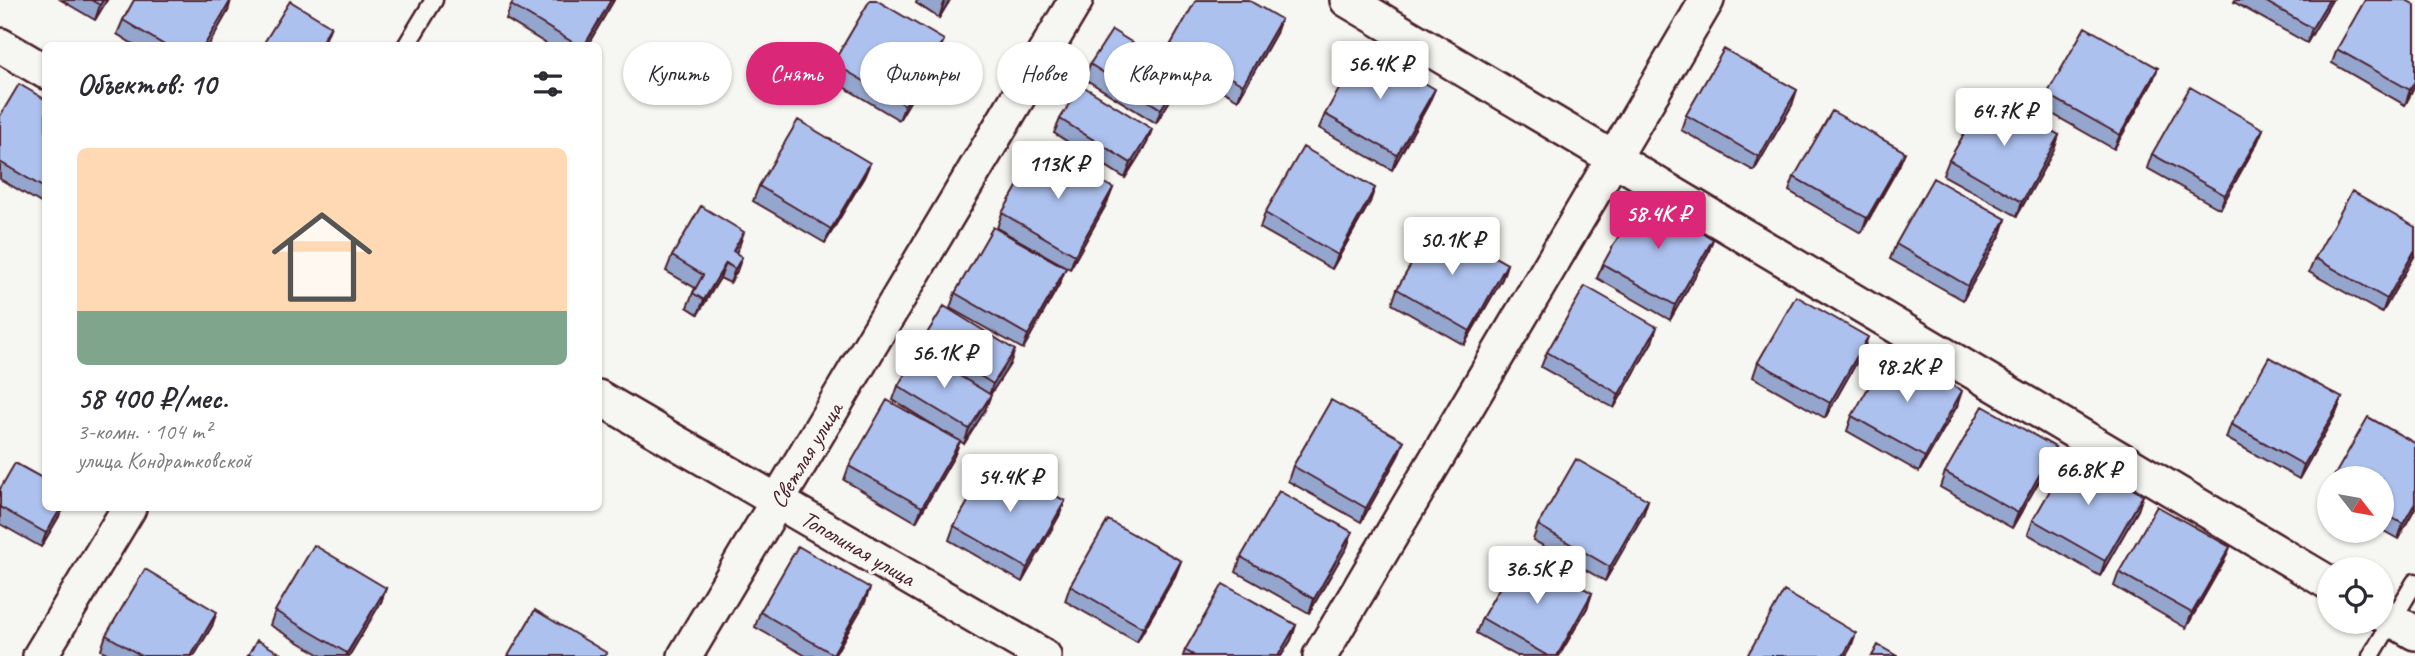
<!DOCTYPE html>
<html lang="ru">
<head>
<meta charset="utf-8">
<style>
	body { margin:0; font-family:Caveat,sans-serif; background:#f7f7f7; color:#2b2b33; height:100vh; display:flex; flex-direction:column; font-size:26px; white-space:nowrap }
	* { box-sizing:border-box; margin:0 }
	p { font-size:23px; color:#7c7c81 }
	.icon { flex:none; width:38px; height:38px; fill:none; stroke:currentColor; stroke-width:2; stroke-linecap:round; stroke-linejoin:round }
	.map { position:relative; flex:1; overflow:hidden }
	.details { position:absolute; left:42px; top:42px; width:560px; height:469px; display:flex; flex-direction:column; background:#fff; border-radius:10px; box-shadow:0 2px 5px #0004 }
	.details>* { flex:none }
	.hud { position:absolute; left:623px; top:42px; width:665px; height:63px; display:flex; gap:14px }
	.needle { width:46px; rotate:121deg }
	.buttons { position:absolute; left:2317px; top:466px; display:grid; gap:14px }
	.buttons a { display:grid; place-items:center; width:77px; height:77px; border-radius:50%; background:#fff; box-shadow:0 2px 5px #0004; font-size:35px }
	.price { position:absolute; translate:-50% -60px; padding:0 16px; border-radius:7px; background:#fff; color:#222; font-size:23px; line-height:46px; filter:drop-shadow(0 2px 4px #0008) }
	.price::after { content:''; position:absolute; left:50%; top:42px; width:21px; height:16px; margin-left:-10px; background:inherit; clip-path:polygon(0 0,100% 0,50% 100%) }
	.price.on { background:#db2777; color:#fff }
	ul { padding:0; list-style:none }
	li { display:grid; align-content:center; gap:14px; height:371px; padding:0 35px }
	li span { display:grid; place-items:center; height:217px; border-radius:10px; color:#555 }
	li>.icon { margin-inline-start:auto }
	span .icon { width:126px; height:126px; fill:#fffc; stroke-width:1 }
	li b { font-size:30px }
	h2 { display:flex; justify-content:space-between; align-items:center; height:84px; padding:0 35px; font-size:30px }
	.pill { padding:0 24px; border-radius:32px; background:#fff; box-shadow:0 2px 5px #0004; font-size:24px; line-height:63px }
	.pill.on { background:#db2777; color:#fff }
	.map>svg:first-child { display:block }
</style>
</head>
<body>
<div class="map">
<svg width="2415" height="656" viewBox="0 0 2415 656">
	<rect width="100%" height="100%" fill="#f6f6f2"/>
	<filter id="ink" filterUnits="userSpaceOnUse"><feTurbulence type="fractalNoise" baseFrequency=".0143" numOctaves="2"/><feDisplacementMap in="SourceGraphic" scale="14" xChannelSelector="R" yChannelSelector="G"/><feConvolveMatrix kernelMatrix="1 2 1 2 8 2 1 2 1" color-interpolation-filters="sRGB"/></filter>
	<g filter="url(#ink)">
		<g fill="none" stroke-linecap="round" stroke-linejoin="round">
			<defs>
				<path id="service" d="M406,46L434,0
					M2371,656L2415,582"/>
				<path id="minor" d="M1347,0L2329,583
					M0,45L46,72
					M598,397L1044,656
					M2382,614L2415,633
					M40,656L129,508
					M685,656L1076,0
					M1320,656L1707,0"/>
			</defs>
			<use href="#service" stroke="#4a1f2b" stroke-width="21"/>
			<use href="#minor" stroke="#4a1f2b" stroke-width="38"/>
			<use href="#service" stroke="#f6f6f2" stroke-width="16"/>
			<use href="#minor" stroke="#f6f6f2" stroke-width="33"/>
		</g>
		<path fill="#95a6ce" stroke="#4a1f2b" stroke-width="2" d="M61,0H107L95,20Z
			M614,0L587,46H550L506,19L511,5Z
			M917,0H950L939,18L916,3Z
			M2235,0H2332L2307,43L2234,2Z
			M228,11L208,46H136L117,34L123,20Z
			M1276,33L1238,100L1165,58L1171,44Z
			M2337,49L2415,86L2405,105L2332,63Z
			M938,54L899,120L827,77L833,63Z
			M1090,64L1183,74L1177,89L1156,123L1085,79Z
			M2152,83L2114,149L2042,108L2047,94Z
			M46,100V206L0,179V116Z
			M1429,103L1392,170L1319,128L1325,114Z
			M1792,105L1754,171L1681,130L1686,115Z
			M1060,119L1152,129L1147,143L1125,178L1054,133Z
			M2263,129L2257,143L2220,209L2147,168L2152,154Z
			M2059,135L2054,150L2017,216L1943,175L1949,160Z
			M870,163L864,177L825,243L753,201L759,186Z
			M1899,166L1861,233L1789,191L1794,177Z
			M1113,188L1107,203L1070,269L997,228L1002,213Z
			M1370,202L1332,269L1260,228L1265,213Z
			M2006,219L2001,234L1963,300L1890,259L1896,244Z
			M2415,227V255L2382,313L2309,272L2315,258Z
			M1713,239L1708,253L1670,320L1597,278L1603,264Z
			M739,247L736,253L737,271L730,283L720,278L698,314L687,307L695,288L666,271L672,256Z
			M1507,264L1502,279L1464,345L1392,304L1397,289Z
			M1060,283L1023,349L950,308L955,293Z
			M923,340L1010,364L990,395L985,410L964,444L960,441L954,456L916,522L844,480L849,466L954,438L893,400L898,386L918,354Z
			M1652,342L1614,408L1541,367L1547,352Z
			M1863,351L1825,418L1753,377L1758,362Z
			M2342,398L2336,413L2299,479L2226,438L2231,424Z
			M1957,406L1919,472L1847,431L1852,416Z
			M2415,443V508L2398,539L2382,530V478Z
			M2055,447L2050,462L2012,528L1940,487L1945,472Z
			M1398,456L1361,522L1288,481L1293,466Z
			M2329,486V500L2325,497Z
			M0,489L46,508H64L41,547L0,524Z
			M2143,495L2138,510L2100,576L2028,534L2033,520Z
			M1648,500L1643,515L1605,581L1533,540L1538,525Z
			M1065,501L1059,516L1022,582L949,540L954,526Z
			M1352,532L1347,547L1309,613L1236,572L1241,557Z
			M2230,547L2224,561L2186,628L2114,586L2119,572Z
			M1181,561L1175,576L1137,642L1065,601L1070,586Z
			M386,588L381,602L349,656H322L270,625L275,611Z
			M1592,593L1587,608L1559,656H1517L1476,633L1482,618Z
			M865,602L834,656H806L755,627L760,612Z
			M1296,625L1291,640L1281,656H1183L1185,650Z
			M212,626L194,656H112L101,650L106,635Z"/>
		<path fill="#7987a7" stroke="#4a1f2b" stroke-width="2" d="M103,0H107L95,20L100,5Z
			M231,0L228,11L208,46H204Z
			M611,0H614L587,46H584Z
			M946,0H950L939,18L944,3Z
			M2329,0H2332L2307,43L2312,28Z
			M1281,19L1276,33L1238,100L1243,85Z
			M331,26L323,46H319Z
			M944,40L938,54L899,120L905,105Z
			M2158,68L2152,83L2114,149L2120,135Z
			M1183,74L1177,89L1156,123L1161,109Z
			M2415,81V86L2405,105L2410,90Z
			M1435,89L1429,103L1392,170L1397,155Z
			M1797,90L1792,105L1754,171L1759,157Z
			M1152,129L1147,143L1125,178L1131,163Z
			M2263,129L2257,143L2220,209L2225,195Z
			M2059,135L2054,150L2017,216L2022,202Z
			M1905,152L1899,166L1861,233L1867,218Z
			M870,163L864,177L825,243L831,229Z
			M1113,188L1107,203L1070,269L1075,255Z
			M1375,188L1370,202L1332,269L1338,255Z
			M2006,219L2001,234L1963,300L1968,286Z
			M744,232L739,247L728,266L733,251Z
			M1713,239L1708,253L1670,320L1675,305Z
			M2415,250V255L2382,313L2387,299Z
			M742,257L737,271L730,283L735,269Z
			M726,263L720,278L698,314L704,300Z
			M1507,264L1502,279L1464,345L1470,331Z
			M1066,268L1060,283L1023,349L1028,335Z
			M1657,327L1652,342L1614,408L1619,394Z
			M1868,337L1863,351L1825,418L1830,403Z
			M1015,350L1010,364L988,398L993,384Z
			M1962,391L1957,406L1919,472L1925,457Z
			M991,395L985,410L964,444L969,429Z
			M2342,398L2336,413L2299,479L2304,465Z
			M960,441L954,456L916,522L922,507Z
			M1404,441L1398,456L1361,522L1366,508Z
			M2055,447L2050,462L2012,528L2018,513Z
			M2143,495L2138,510L2100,576L2105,561Z
			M1648,500L1643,515L1605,581L1610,567Z
			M1065,501L1059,516L1022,582L1027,568Z
			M2415,503V508L2398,539L2403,524Z
			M61,508H64L41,547L46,533Z
			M1352,532L1347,547L1309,613L1314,599Z
			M2230,547L2224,561L2186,628L2192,613Z
			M1181,561L1175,576L1137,642L1143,628Z
			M386,588L381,602L349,656H346Z
			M870,588L865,602L834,656H832Z
			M1592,593L1587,608L1559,656H1557Z
			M217,612L212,626L194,656H191Z
			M1296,625L1291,640L1281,656H1278Z
			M1856,633L1851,647L1846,656H1843Z"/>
		<path fill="#adc1ef" stroke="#4a1f2b" stroke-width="2" d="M91,0H103L100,5Z
			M134,0H231L204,46H166L123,20Z
			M514,0H611L584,46H579L511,5Z
			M870,0H876L944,40L905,105L833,63Z
			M1196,0H1248L1281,19L1243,85L1171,44Z
			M2263,0H2329L2312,28Z
			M2365,0H2406L2415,5V81L2410,90L2337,49Z
			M290,1L331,26L319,46H262Z
			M2085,27L2158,68L2120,135L2047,94Z
			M1112,30L1183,74L1161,109L1090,64Z
			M1363,47L1435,89L1397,155L1325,114Z
			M1724,49L1797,90L1759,157L1686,115Z
			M19,84L46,100V189L0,162V116Z
			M1081,85L1152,129L1131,163L1060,119Z
			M2190,87L2263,129L2225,195L2152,154Z
			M1987,94L2059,135L2022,202L1949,160Z
			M1832,111L1905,152L1867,218L1794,177Z
			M798,120L870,163L831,229L759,186Z
			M1040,147L1113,188L1075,255L1002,213Z
			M1303,147L1375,188L1338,255L1265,213Z
			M1933,178L2006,219L1968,286L1896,244Z
			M2352,191L2415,227V250L2387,299L2315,258Z
			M1640,198L1713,239L1675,305L1603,264Z
			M701,206L744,232L733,251L742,257L735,269L726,263L704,300L693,293L703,275L672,256Z
			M1435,223L1507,264L1470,331L1397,289Z
			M993,227L1066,268L1028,335L955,293Z
			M1585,286L1657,327L1619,394L1547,352Z
			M1796,296L1868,337L1830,403L1758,362Z
			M944,306L1015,350L993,384L923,340Z
			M1890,350L1962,391L1925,457L1852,416Z
			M919,351L991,395L969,429L898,386Z
			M2269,357L2342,398L2304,465L2231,424Z
			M887,400L960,441L922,507L849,466Z
			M1331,400L1404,441L1366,508L1293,466Z
			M1983,406L2055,447L2018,513L1945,472Z
			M2368,417L2415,443V503L2403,524L2382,512V478H2333Z
			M2071,454L2143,495L2105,561L2033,520Z
			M1576,459L1648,500L1610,567L1538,525Z
			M992,460L1065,501L1027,568L954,526Z
			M15,463L46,480V508H61L46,533L0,507V489Z
			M1279,491L1352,532L1314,599L1241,557Z
			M2157,506L2230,547L2192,613L2119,572Z
			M1108,520L1181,561L1143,628L1070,586Z
			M314,545L386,588L347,653L275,611Z
			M798,546L870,588L833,654L760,612Z
			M1520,552L1592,593L1557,656H1548L1482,618Z
			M145,569L217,612L191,656H142L106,635Z
			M1223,584L1296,625L1278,656H1195L1185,650Z
			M1784,591L1856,633L1843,656H1747Z
			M535,610L607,653L605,656H508Z
			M257,640L285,656H248Z
			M1878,645L1897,656H1872Z"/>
	</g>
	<g text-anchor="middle" stroke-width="6" stroke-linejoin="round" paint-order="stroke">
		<g font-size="24" fill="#4a1f2b" stroke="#f6f6f2">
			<text transform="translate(806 455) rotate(-59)" y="8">Светлая улица</text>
			<text transform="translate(858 548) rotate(30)" y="8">Тополиная улица</text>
		</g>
	</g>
</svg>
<div class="buttons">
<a><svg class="needle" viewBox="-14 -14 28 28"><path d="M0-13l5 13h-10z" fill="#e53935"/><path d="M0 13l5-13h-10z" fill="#7c7c81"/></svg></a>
<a><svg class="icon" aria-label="locate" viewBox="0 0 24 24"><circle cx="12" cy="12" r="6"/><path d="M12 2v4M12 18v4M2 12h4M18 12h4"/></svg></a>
</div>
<b class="price" style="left:1380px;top:101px">56.4K ₽</b>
<b class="price" style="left:2004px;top:148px">64.7K ₽</b>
<b class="price" style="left:1058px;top:201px">113K ₽</b>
<b class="price on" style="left:1658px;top:251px">58.4K ₽</b>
<b class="price" style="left:1452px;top:277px">50.1K ₽</b>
<b class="price" style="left:944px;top:390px">56.1K ₽</b>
<b class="price" style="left:1907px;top:404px">98.2K ₽</b>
<b class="price" style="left:2088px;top:507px">66.8K ₽</b>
<b class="price" style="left:1010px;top:514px">54.4K ₽</b>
<b class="price" style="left:1537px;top:606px">36.5K ₽</b>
<div class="hud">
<a class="pill">Купить</a>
<a class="pill on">Снять</a>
<a class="pill">Фильтры</a>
<a class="pill">Новое</a>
<a class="pill">Квартира</a>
</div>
<section class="details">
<h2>Объектов: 10<svg class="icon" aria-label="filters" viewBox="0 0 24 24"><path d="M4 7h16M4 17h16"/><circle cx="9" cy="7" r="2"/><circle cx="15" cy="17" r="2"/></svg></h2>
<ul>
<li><span style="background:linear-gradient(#ffd9b3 75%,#7fa58c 0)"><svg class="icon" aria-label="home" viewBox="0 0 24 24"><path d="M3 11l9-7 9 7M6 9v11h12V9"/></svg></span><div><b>58 400 ₽/мес.</b><p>3-комн. · 104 m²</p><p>улица Кондратковской</p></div></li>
</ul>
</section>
</div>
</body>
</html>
